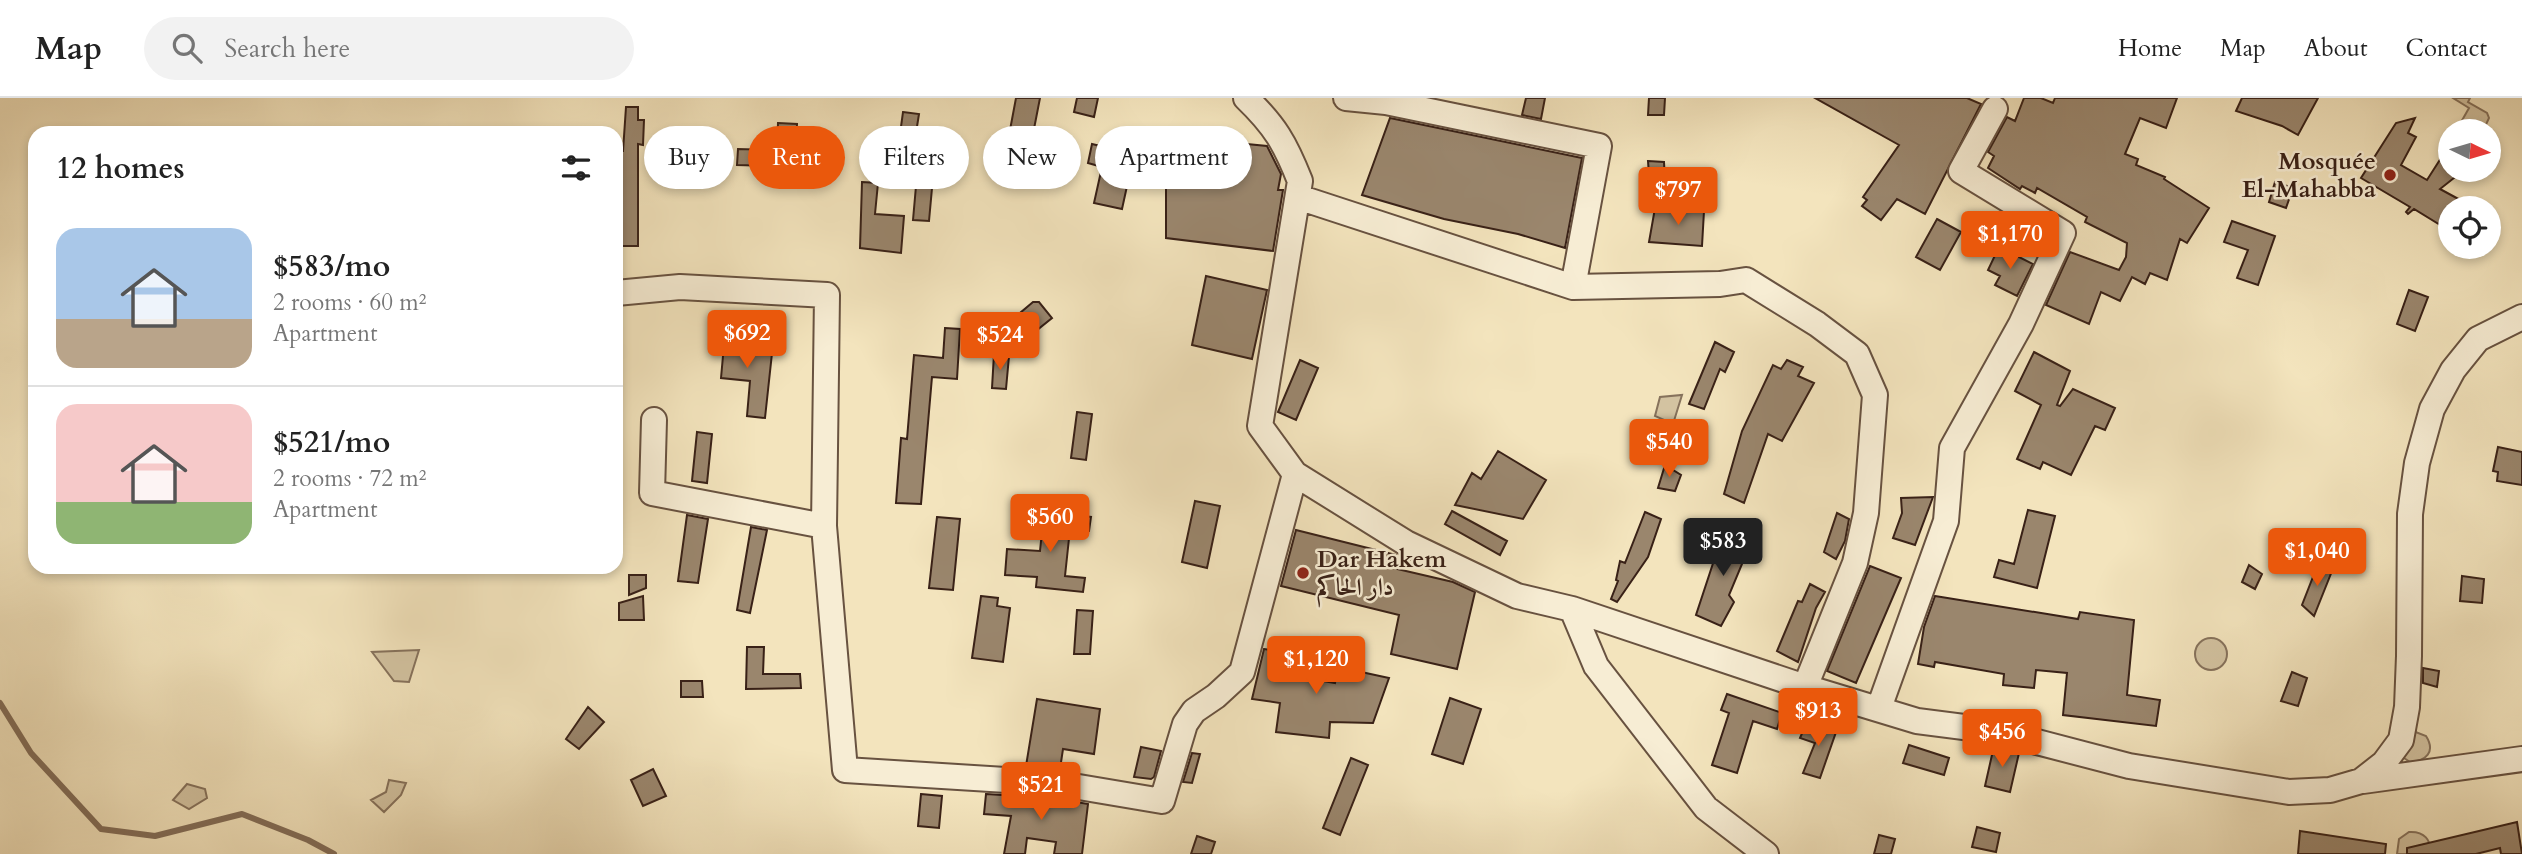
<!DOCTYPE html>
<html lang="en">
<head>
<meta charset="utf-8">
<style>
	body { margin:0; font-family:Cardo,Amiri,serif; background:#f2f2f2; color:#222; height:100vh; display:flex; flex-direction:column; font-size:26px; white-space:nowrap }
	* { box-sizing:border-box; margin:0 }
	p { font-size:23px; color:#767676 }
	.icon { flex:none; width:38px; height:38px; fill:none; stroke:currentColor; stroke-width:2; stroke-linecap:round; stroke-linejoin:round }
	.map { position:relative; flex:1; overflow:hidden }
	.details { position:absolute; left:28px; top:28px; width:595px; height:448px; display:flex; flex-direction:column; background:#fff; border-radius:21px; box-shadow:0 4px 10px #0003 }
	.details>* { flex:none }
	.banner { position:absolute; left:644px; top:28px; width:665px; height:63px; display:flex; gap:14px }
	.needle { width:46px; rotate:95deg }
	.tools { position:absolute; left:2438px; top:21px; display:grid; gap:14px }
	.tools a { display:grid; place-items:center; width:63px; height:63px; border-radius:50%; background:#fff; box-shadow:0 4px 10px #0003; font-size:35px }
	.price { position:absolute; translate:-50% -60px; padding:0 16px; border-radius:7px; background:#ea580c; color:#fff; font-size:23px; line-height:46px; filter:drop-shadow(0 2px 4px #0008) }
	.price::after { content:''; position:absolute; left:50%; top:42px; width:21px; height:16px; margin-left:-10px; background:inherit; clip-path:polygon(0 0,100% 0,50% 100%) }
	.price.current { background:#222; color:#fff }
	ul { padding:0; list-style:none }
	li { display:flex; align-items:center; gap:21px; height:175px; padding:0 28px }
	li+li { border-top:2px solid #e0e0e0 }
	li span { display:grid; place-items:center; flex:none; width:196px; height:140px; border-radius:21px; color:#555 }
	li>.icon { margin-inline-start:auto }
	span .icon { width:84px; height:84px; fill:#fffc; stroke-width:1 }
	li b { font-size:30px }
	h2 { display:flex; justify-content:space-between; align-items:center; height:84px; padding:0 28px; font-size:30px }
	.tag { padding:0 24px; border-radius:32px; background:#fff; box-shadow:0 4px 10px #0003; font-size:24px; line-height:63px }
	.tag.current { background:#ea580c; color:#fff }
	header { display:flex; align-items:center; gap:42px; box-sizing:border-box; height:98px; padding:0 35px; background:#fff; border-bottom:2px solid #e0e0e0 }
	header strong { font-size:33px }
	nav { display:flex; gap:38px; margin-inline-start:auto; font-size:24px }
	.search { width:490px; height:63px; background:#f2f2f2; display:flex; align-items:center; gap:18px; box-sizing:border-box; padding:0 24px; border-radius:38px; color:#767676; font-size:26px }
	.map>svg:first-child { display:block }
</style>
</head>
<body>
<header>
<strong>Map</strong>
<div class="search"><svg class="icon" aria-label="search" viewBox="0 0 24 24"><circle cx="10" cy="10" r="6"/><path d="M15 15l6 6"/></svg>Search here</div>
<nav><a>Home</a><a>Map</a><a>About</a><a>Contact</a></nav>
</header>
<div class="map">
<svg width="2522" height="756" viewBox="0 0 2522 756">
	<rect width="100%" height="100%" fill="#f3e4bd"/>
	<filter id="stains"><feTurbulence type="fractalNoise" baseFrequency=".00286" numOctaves="4"/><feColorMatrix values="0 0 0 0 .2 0 0 0 0 .09 0 0 0 0 .02 0 0 0 .5 -.17"/></filter>
	<radialGradient id="worn" r=".72"><stop offset=".6" stop-color="#630" stop-opacity="0"/><stop offset="1" stop-color="#630" stop-opacity=".3"/></radialGradient>
	<path fill="#d3c3a1" stroke="#86725c" stroke-width="2" d="M2453,0H2470L2468,4L2487,15L2489,20L2483,33H2456L2469,10Z
		M1682,297L1673,326L1655,318L1660,299Z
		M2195 556a16 16 0 1 1 32 0a16 16 0 1 1-32 0Z
		M419,552L409,584L394,583L372,554Z
		M2413,633L2426,638C2436,654 2426,663 2410,664L2401,658Z
		M389,682L406,685L401,697L384,714L371,702L386,694Z
		M187,686L205,691L207,700L189,711L173,702Z
		M2409,734C2424,733 2432,742 2430,756H2397L2399,741Z"/>
	<g fill="none" stroke-linecap="round" stroke-linejoin="round">
		<path stroke="#836e59" stroke-width="6" d="M0,605L31,655L101,731L155,738L242,716L308,742L334,756"/>
	</g>
	<path fill="#9a866d" stroke="#392117" stroke-width="2" d="M1016,0H1040L1033,36L1010,32Z
		M1077,0H1098L1094,19L1074,14Z
		M1526,0H1545L1541,21L1522,17Z
		M1649,0H1665L1664,17H1648Z
		M1815,0H1967L1981,6L1925,116L1897,101L1881,122L1862,108L1867,102L1863,99L1899,47Z
		M2024,0H2041L2053,5L2055,0H2177L2166,30L2140,20L2125,56L2138,61L2136,67L2165,79L2164,81L2209,110L2187,145L2180,141L2167,182L2150,175L2145,186L2132,179L2120,203L2101,194L2089,226L2046,207L2070,154L2119,172L2126,159L2127,145L2085,124L2087,119L2037,90L2035,95L2022,88L2020,91L1988,70L1994,58L1988,54L2007,19L2015,23Z
		M2242,0H2318L2298,37L2282,28L2236,13Z
		M626,9H638V22H644L643,47L638,46V148H621V53H623Z
		M903,14L919,16L912,60L897,58Z
		M1390,20L1582,60L1565,150L1518,136L1444,121L1362,97Z
		M2415,20L2408,35L2416,39L2401,67L2427,82L2450,46V72H2464L2440,91L2475,110H2450V133L2414,111L2408,116L2406,114L2410,109L2361,80L2396,25Z
		M778,25L797,26L794,88L776,87L777,68L737,67L738,51L777,52Z
		M1226,44L1267,48L1281,76L1278,92H1283L1273,153L1166,140V75L1221,83Z
		M1092,46L1134,56L1122,111L1094,105L1102,69L1088,65Z
		M1648,63L1664,64L1666,104L1651,105Z
		M862,84L878,85L875,116L904,118L901,155L860,150Z
		M2275,84L2293,90L2286,110L2269,104Z
		M916,88L932,90L929,123L913,122Z
		M1655,110L1704,113L1702,148L1649,144Z
		M1937,121L1961,134L1940,172L1916,159Z
		M2232,123L2275,138L2258,187L2237,180L2248,152L2224,144Z
		M1999,149L2033,166L2017,198L1995,187L2000,178L1988,172Z
		M1206,178L1267,192L1252,261L1192,247Z
		M2409,192L2428,199L2415,233L2397,226Z
		M1033,204H1039L1052,220L1016,249L1001,231Z
		M726,225L741,227L739,251L772,255L765,320L747,318L750,283L721,280Z
		M945,230L960,231L957,281L932,279L921,406L896,405L901,340L907,341L914,257L943,260Z
		M1715,244L1734,254L1725,274L1720,271L1704,311L1689,306Z
		M2034,254L2070,273L2057,307L2060,308L2073,291L2115,310L2105,332L2095,328L2071,377L2043,364L2040,371L2017,361L2041,307L2015,293Z
		M994,256L1009,258L1006,291L992,290Z
		M1300,262L1318,270L1296,322L1278,314Z
		M1787,262L1803,269L1798,278L1814,285L1782,343L1768,336L1744,405L1724,396L1742,333L1773,267L1781,271Z
		M1077,314L1092,316L1086,362L1071,360Z
		M697,334L712,336L707,385L692,383Z
		M2498,349L2522,354V387L2497,383L2498,374L2493,373Z
		M1498,353L1546,382L1523,421L1455,407L1472,375L1481,381Z
		M1665,367L1681,377L1675,393L1658,390Z
		M1933,399L1915,447L1893,440L1902,415L1901,400Z
		M1195,403L1220,408L1207,470L1182,464Z
		M2028,412L2055,418L2037,490L1994,479L1999,462L2014,466Z
		M1452,413L1507,443L1500,457L1445,426Z
		M1044,414L1091,419L1089,433L1070,431L1065,478L1085,480L1083,494L1036,489L1037,479L1005,477L1007,451L1040,453Z
		M1645,414L1661,421L1648,459L1617,504L1611,501L1618,483L1616,482L1620,463L1625,465Z
		M1837,415L1849,421L1845,443L1836,461L1824,454Z
		M687,417L708,421L698,485L678,483Z
		M937,419L960,421L953,492L929,490Z
		M751,429L767,432L750,515L737,512Z
		M1296,432L1396,457L1393,470L1453,484L1475,494L1457,571L1391,556L1399,517L1281,488Z
		M1724,432L1752,442L1729,497L1734,504L1721,528L1696,517Z
		M2320,461L2332,473L2314,518L2302,507Z
		M2249,467L2262,476L2255,491L2242,484Z
		M1870,468L1901,480L1856,585L1827,573Z
		M629,477H646V490L629,497Z
		M2462,478L2484,481L2482,505L2460,503Z
		M1810,486L1825,494L1816,510L1798,564L1777,553L1798,503L1802,504Z
		M643,498L644,522H619V505Z
		M981,498L998,500L997,508L1010,510L1003,564L972,560Z
		M1935,498L2078,521L2080,514L2134,522L2127,597L2160,602L2156,628L2063,617L2067,575L2036,572L2034,590L2003,587L2004,576L1935,564L1934,569L1918,566L1924,529Z
		M1077,512L1093,513L1090,556H1074Z
		M747,549H764L763,576H800L801,590L746,591Z
		M1264,551L1299,556L1297,569L1307,571L1306,580L1335,585L1338,569L1389,580L1373,625L1330,624L1329,640L1276,634L1280,605L1252,601Z
		M2423,570L2439,573L2437,589L2423,585Z
		M2292,574L2307,580L2298,608L2281,603Z
		M681,583H702L703,599H681Z
		M1727,596L1782,615L1777,631L1753,623L1737,675L1712,667L1729,615L1721,612Z
		M1450,600L1481,611L1463,666L1432,656Z
		M1037,601L1100,611L1094,656L1063,651L1060,671L1026,668Z
		M588,609L604,624L579,651L566,641Z
		M1807,624L1836,634L1820,680L1803,675L1815,645L1800,640Z
		M1909,647L1949,660L1944,677L1903,665Z
		M1994,648L2019,655L2010,694L1985,688Z
		M1141,649L1161,653L1154,679L1151,681L1134,679Z
		M1192,655L1200,656L1192,685L1183,684Z
		M1351,660L1368,667L1340,737L1323,730Z
		M653,671L666,698L643,708L631,682Z
		M921,696L942,698L939,730L918,728Z
		M986,696L1053,700L1088,706L1082,756H1054L1056,744L1027,740L1025,756H1004L1011,718L984,716Z
		M2517,724L2522,756H2501L2500,750L2476,756H2407V750Z
		M1977,729L2000,735L1996,754L1972,749Z
		M2300,733L2386,746L2385,756H2298Z
		M1879,737L1895,741L1891,756H1874Z
		M1197,738L1215,744L1211,756H1191Z"/>
	<g fill="none" stroke-linecap="round" stroke-linejoin="round">
		<defs>
			<path id="minor" d="M1246,0C1275,28 1285,45 1300,83L1260,328L1295,376L1406,445L1517,498L1572,511L1805,589L1917,623L1995,633L2129,668L2289,694L2330,692L2361,683L2384,665L2401,642L2407,609L2409,558L2410,416L2417,365L2432,311L2453,272L2478,241L2522,219
				M1346,0L1386,4L1599,48L1573,189
				M1298,99L1573,189L1720,186L1746,182L1817,226L1857,256L1875,297L1866,415L1855,465L1805,589
				M616,195L680,189L827,197L824,428L845,672L1055,685L1162,703L1185,626L1194,613L1216,598L1242,574L1295,376
				M654,322L652,395L824,428
				M1572,511L1596,568L1706,710L1766,756
				M1879,610L1946,423L1952,350L2021,226L2063,135L1961,73L1995,11
				M2363,683L2522,661"/>
		</defs>
		<use href="#minor" stroke="#685240" stroke-width="28"/>
		<use href="#minor" stroke="#f7edd4" stroke-width="24"/>
	</g>
	<g fill="#8f2418" stroke="#f7edd4" stroke-width="2.5">
		<circle cx="2390" cy="77" r="7"/>
		<circle cx="1303" cy="475" r="7"/>
	</g>
	<g text-anchor="middle" stroke-width="5" stroke-linejoin="round" paint-order="stroke">
		<g font-size="24" font-weight="bold" fill="#392117" stroke="#f7edd4" text-anchor="end">
			<text x="2376" y="71">Mosquée<tspan x="2376" dy="28">El-Mahabba</tspan></text>
			<text x="1317" y="469" text-anchor="start">Dar Hakem<tspan x="1317" dy="28">دار الحاكم</tspan></text>
		</g>
	</g>
	<rect width="100%" height="100%" filter="url(#stains)"/>
	<rect width="100%" height="100%" fill="url(#worn)"/>
</svg>
<div class="tools">
<a><svg class="needle" viewBox="-14 -14 28 28"><path d="M0-13l5 13h-10z" fill="#e53935"/><path d="M0 13l5-13h-10z" fill="#767676"/></svg></a>
<a><svg class="icon" aria-label="locate" viewBox="0 0 24 24"><circle cx="12" cy="12" r="6"/><path d="M12 2v4M12 18v4M2 12h4M18 12h4"/></svg></a>
</div>
<b class="price" style="left:1678px;top:129px">$797</b>
<b class="price" style="left:2010px;top:173px">$1,170</b>
<b class="price" style="left:747px;top:272px">$692</b>
<b class="price" style="left:1000px;top:274px">$524</b>
<b class="price" style="left:1669px;top:381px">$540</b>
<b class="price" style="left:1050px;top:456px">$560</b>
<b class="price current" style="left:1723px;top:480px">$583</b>
<b class="price" style="left:2317px;top:490px">$1,040</b>
<b class="price" style="left:1316px;top:598px">$1,120</b>
<b class="price" style="left:1818px;top:650px">$913</b>
<b class="price" style="left:2002px;top:671px">$456</b>
<b class="price" style="left:1041px;top:724px">$521</b>
<div class="banner">
<a class="tag">Buy</a>
<a class="tag current">Rent</a>
<a class="tag">Filters</a>
<a class="tag">New</a>
<a class="tag">Apartment</a>
</div>
<section class="details">
<h2>12 homes<svg class="icon" aria-label="filters" viewBox="0 0 24 24"><path d="M4 7h16M4 17h16"/><circle cx="9" cy="7" r="2"/><circle cx="15" cy="17" r="2"/></svg></h2>
<ul>
<li><span style="background:linear-gradient(#a9c7e8 65%,#b9a48a 0)"><svg class="icon" aria-label="home" viewBox="0 0 24 24"><path d="M3 11l9-7 9 7M6 9v11h12V9"/></svg></span><div><b>$583/mo</b><p>2 rooms · 60 m²</p><p>Apartment</p></div></li>
<li><span style="background:linear-gradient(#f6c9c9 70%,#8fb573 0)"><svg class="icon" aria-label="home" viewBox="0 0 24 24"><path d="M3 11l9-7 9 7M6 9v11h12V9"/></svg></span><div><b>$521/mo</b><p>2 rooms · 72 m²</p><p>Apartment</p></div></li>
</ul>
</section>
</div>
</body>
</html>
